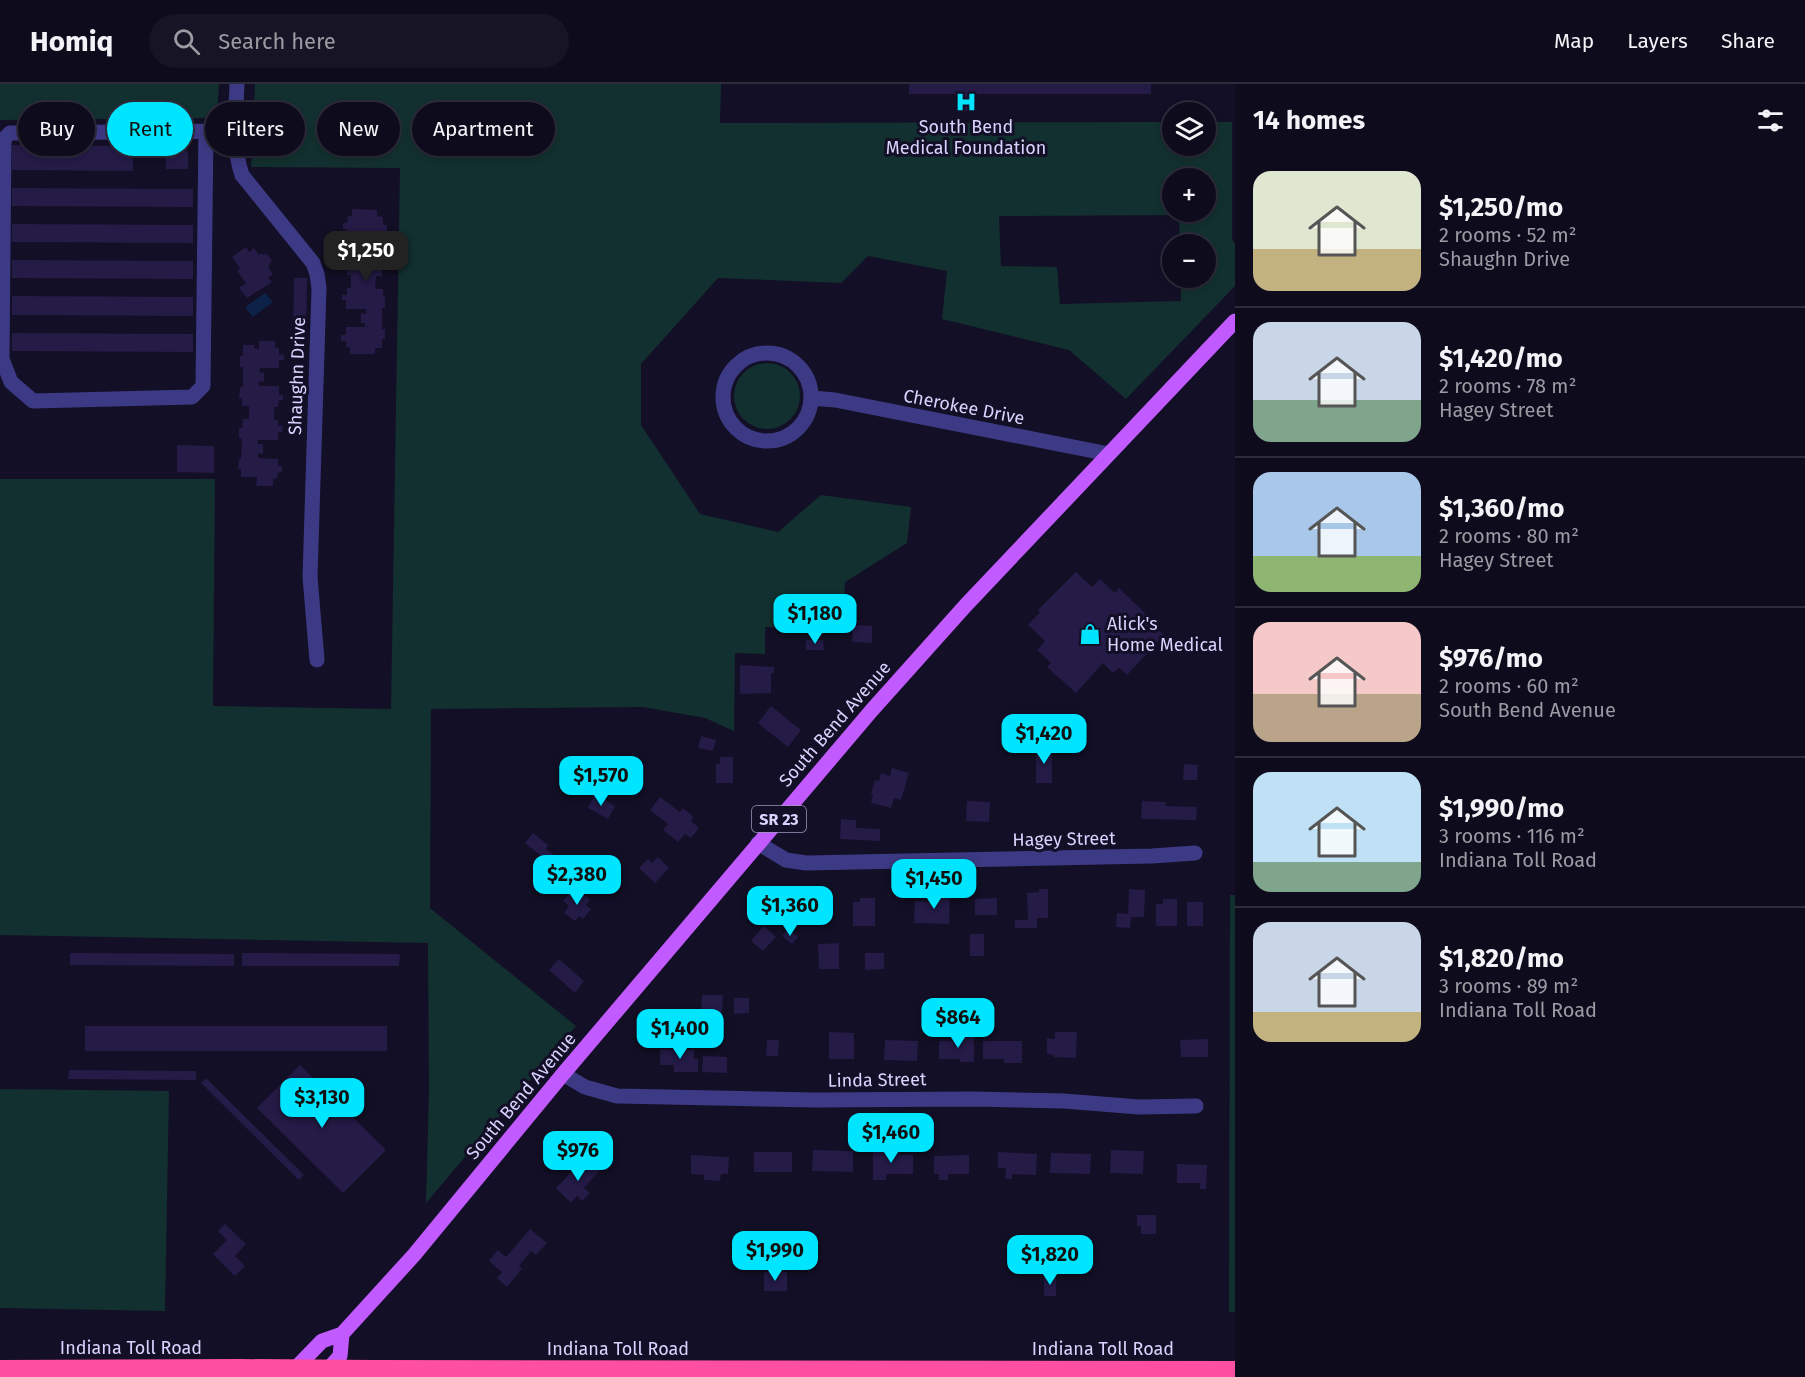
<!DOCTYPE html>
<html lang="en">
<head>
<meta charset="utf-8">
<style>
	body { margin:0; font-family:"Fira Sans",sans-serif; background:#171425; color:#f1f3f6; height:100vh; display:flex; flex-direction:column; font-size:22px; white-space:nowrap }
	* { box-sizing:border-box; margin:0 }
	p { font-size:20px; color:#9b9ba3 }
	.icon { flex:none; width:33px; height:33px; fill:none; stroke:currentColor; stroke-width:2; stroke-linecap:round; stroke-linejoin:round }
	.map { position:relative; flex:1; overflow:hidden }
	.side { display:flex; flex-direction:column; background:#0e0b1c; width:570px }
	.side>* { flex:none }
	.top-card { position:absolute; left:18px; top:18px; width:570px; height:54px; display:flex; gap:12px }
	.fabs { position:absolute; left:1162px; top:18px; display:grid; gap:12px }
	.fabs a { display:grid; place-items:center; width:54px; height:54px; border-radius:50%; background:#0e0b1c; box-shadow:0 3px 9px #0003,0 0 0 2px #2e2b3b; font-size:30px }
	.price { position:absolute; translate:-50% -51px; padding:0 14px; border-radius:12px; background:#00e5ff; color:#111; font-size:20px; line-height:39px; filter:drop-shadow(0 2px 3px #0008) }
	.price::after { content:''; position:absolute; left:50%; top:36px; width:18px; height:14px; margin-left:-9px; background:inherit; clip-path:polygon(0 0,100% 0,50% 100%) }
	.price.current { background:#222; color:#fff }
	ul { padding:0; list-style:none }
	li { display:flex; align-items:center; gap:18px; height:150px; padding:0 18px }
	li+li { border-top:2px solid #2e2b3b }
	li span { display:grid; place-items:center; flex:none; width:168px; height:120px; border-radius:18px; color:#555 }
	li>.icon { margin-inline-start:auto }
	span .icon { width:72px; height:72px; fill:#fffc; stroke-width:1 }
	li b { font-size:26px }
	h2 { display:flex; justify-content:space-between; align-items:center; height:72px; padding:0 18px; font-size:26px }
	.chip { padding:0 21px; border-radius:27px; background:#0e0b1c; box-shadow:0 3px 9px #0003,0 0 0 2px #2e2b3b; font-size:21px; line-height:54px }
	.chip.current { background:#00e5ff; color:#111 }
	header { display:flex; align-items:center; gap:36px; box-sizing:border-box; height:84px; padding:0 30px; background:#0e0b1c; border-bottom:2px solid #2e2b3b }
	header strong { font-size:28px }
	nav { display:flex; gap:33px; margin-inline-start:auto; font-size:21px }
	.search { width:420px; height:54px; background:#171425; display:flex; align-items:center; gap:15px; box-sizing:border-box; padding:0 21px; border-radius:33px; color:#9b9ba3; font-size:22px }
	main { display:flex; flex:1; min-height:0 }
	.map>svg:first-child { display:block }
</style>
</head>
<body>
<header>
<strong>Homiq</strong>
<div class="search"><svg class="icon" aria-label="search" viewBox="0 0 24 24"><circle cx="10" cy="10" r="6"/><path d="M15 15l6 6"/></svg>Search here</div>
<nav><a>Map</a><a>Layers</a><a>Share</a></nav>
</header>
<main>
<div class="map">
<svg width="1235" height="1293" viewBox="0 0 1235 1293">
	<rect width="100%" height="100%" fill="#130f26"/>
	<path fill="#12302f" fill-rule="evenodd" d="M0,0H219L217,34L0,36Z
		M255,0H721L720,39L1173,38V62H1206V38H1232V156L1235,159V202L1126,315L1069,266L942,235L947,187L868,172L841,199L718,194L641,280V341L700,430L778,448L821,411L911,423L907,459L845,498L842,545L765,543V570L735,569L734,647L705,634L643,623L431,625L430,824L576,942L426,1119L429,1006L428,859L0,851V395H215L213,622L391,625L400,84L251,83ZM1173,94H1206V128H1173ZM1179,131L1180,160H1206V194H1181V217L1060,220L1057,183L1001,182L999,132Z
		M734 312a33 33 0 1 1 66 0a33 33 0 1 1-66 0Z
		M1230,811H1235V1228H1229Z
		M0,1005L169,1007L165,1227L0,1224Z"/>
	<path fill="#0c2248" d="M265,209L273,218L253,233L245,223Z"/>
	<path fill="#241b47" d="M909,0H1151V10H973V27H959V10H909Z
		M12,61L133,62V87L12,86Z
		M166,67H188V85H166Z
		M12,104L193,105V123L12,122Z
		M352,125L377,126V132L383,133V141H387V152H384L383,173H386V183H383L382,192H376L375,205H383V213H385V224H382V245H385V255H382V264H375V270H350V264L346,263V257H341V251H346V243H365V239H361V229L366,230V225H346V216H342V211H347V204H351V191H347V185H343V179H347V171H367V167H362V157L367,158V153H347V145H343V139H347L348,132H352Z
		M12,140L193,141V159L12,158Z
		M246,163L249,168L254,164L259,171L261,169L263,171L266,169L272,176L268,183L273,190L268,194L272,198L247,214L239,204L246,199L237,187L240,184L232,173Z
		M12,176L193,177V195L12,194Z
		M294,194H307L306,252H293Z
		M12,212L193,213V232L12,231Z
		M12,249L193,250V268L12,267Z
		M259,257H275V263L279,264V271L284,270V276H279V284H260L259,288L264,289V298L259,297V302H279V311H283V316H279L278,323H274V336H278V342H283L282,348H278V356H258V360H263V370L258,369V374L278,375V382H282V388L278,389L277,395H273V402H256L257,393H241V385H238L239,375H241L242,355L239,354V344H242L243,335H249V322H242V314H239L240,303H243V283H240V272H243V261H254V264L259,265Z
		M177,361L214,362V389L177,388Z
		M1076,488L1092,503L1100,495L1115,509L1119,504L1147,531L1145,534L1164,551L1127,591L1119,584L1113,589L1103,579L1076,609L1047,583L1051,579L1037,566L1045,557L1028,541L1040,528L1038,526Z
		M853,541L872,542V559L852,558Z
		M806,556H823L824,566H806Z
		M740,581L774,583V589H771V609L740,610Z
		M771,622L801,646L788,663L758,639Z
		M701,652L716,656L713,667L698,664Z
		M1036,663H1052V699H1036Z
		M720,673H733V699H716V679L720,680Z
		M1184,680L1198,681L1197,696H1183Z
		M892,684L909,689L901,716L894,714L891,724L871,719L873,711L871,710L875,696L879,697L881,689L890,692Z
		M595,710L615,722L608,735L588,724Z
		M660,713L680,728L683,724L694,733L691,737L699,744L691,754L685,750L678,758L663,746L668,740L650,726Z
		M967,717L990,718L989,738L966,737Z
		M1142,717L1166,718L1165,722L1197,723L1196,736L1141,735Z
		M841,735L856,736V744L880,745V757L840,755Z
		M533,749L548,761L546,765L557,773L551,780L525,759Z
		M658,773L669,784L655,799L639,784L648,775L652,779Z
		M1039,805H1048V834H1037V844H1015V836H1028L1027,809L1039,808Z
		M1129,805L1145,806L1144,833H1131L1130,844L1116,843L1117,829L1128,830Z
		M936,807L950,808L949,840L914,839L915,817L935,818Z
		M570,808L577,813L581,808L590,815L586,821L591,825L583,835L579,832L575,837L564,829L569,822L563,817Z
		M860,814H875V842H853V818H860Z
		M997,814V831H975V815Z
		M1163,815H1177V842H1156V820H1163Z
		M1187,818H1203V842H1187Z
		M764,842L776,853L763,867L751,857Z
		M788,845L798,853L792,860L782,852Z
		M970,850H984V872H970Z
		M839,859V885H819L818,860Z
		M70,869L234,870V882L70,881Z
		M242,869L400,870L399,882H242Z
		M865,869H884V885L865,886Z
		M559,875L584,897L575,909L549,886Z
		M702,911H723L722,929L701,928Z
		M734,914H749V929L734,930Z
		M85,942H387V967H85Z
		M829,948L854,949V975H829Z
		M1055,948H1077L1076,974L1054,973V971L1047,970V954L1055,955Z
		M963,951H974V978H960L959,975H939V957L963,956Z
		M1208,955V973H1181L1180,956Z
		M767,956H779L778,972H766Z
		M885,956L918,957L917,977L884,976Z
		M983,957H1022V979H1004V975H983Z
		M660,965L694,966V975H698V988H674V981H660Z
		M703,972L727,973V989L702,988Z
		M300,981L386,1066L343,1109L257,1024Z
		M69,986L196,987V996L68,995Z
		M206,994L304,1091L299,1096L201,999Z
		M813,1066L853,1067V1088L812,1087Z
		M1111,1066L1144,1067L1143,1090L1110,1089Z
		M873,1067H900V1071H913V1090H886V1096H873Z
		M754,1068H792V1088H754Z
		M998,1068L1037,1070L1036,1091L1012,1090V1095H1005L1006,1084H998Z
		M1051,1069L1091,1070L1090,1090L1050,1089Z
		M691,1071L729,1073L728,1090H721L720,1097L704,1096V1091L691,1090Z
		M969,1071V1090H948V1096H939V1090H934V1072Z
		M585,1074L599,1087L584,1104L590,1109L582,1117L577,1112L571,1119L556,1104Z
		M1177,1080L1207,1081L1206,1105H1200V1099H1177Z
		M1137,1131H1156V1150H1141V1142H1137Z
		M225,1140L246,1160L235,1172L245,1182L235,1192L213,1170L227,1156L218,1147Z
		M530,1145L547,1159L536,1171L531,1167L519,1182L522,1185L507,1203L497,1194L502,1188L489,1177L498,1166L506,1173Z
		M764,1188H787V1207H764Z
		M1044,1191H1056V1212H1044Z"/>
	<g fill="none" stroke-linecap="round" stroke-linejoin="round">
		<path stroke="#3d3a85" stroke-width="15" d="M237,0C236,30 232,62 242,91L313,179L317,190L319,204L310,493L317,576
			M206,47L203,302L192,313L33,317L11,298L2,275L4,55L10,49L236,47
			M723 313a44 44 0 1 1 88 0a44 44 0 1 1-88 0Z
			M812,314L835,316L1109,370
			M758,759L786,776L806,779L1152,772L1195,769
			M563,990L585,1003L617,1012L815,1016L973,1015L1064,1017L1139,1023L1196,1022"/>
		<path stroke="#c25bff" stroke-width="15" d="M290,1290L322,1257L342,1250L414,1171L563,990L872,626L966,521L1235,237
			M323,1291L340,1272L342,1250"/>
		<path stroke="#ff4fa3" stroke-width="18" d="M0,1285L238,1284
			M374,1285L1235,1286"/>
		<path stroke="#ff4fa3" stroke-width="18" d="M238,1284L374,1285"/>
	</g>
	<defs>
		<symbol id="hospital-bare" viewBox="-9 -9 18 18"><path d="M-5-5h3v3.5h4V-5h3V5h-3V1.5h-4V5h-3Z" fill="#00e5ff" stroke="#130f26" stroke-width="2.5" paint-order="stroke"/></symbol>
		<symbol id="shop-bare" viewBox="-9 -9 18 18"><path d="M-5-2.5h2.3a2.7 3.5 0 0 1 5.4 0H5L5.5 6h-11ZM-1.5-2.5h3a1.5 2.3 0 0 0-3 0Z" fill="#00e5ff" stroke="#130f26" stroke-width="2.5" paint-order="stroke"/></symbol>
	</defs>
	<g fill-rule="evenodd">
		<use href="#hospital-bare" x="951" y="3" width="30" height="30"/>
		<use href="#shop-bare" x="1075" y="535" width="30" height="30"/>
	</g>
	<g text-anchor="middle" stroke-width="6" stroke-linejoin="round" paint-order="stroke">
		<rect fill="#130f26" stroke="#9e99be" stroke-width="1.5" x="752" y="722" width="54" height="26" rx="4.5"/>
		<g font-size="16" font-weight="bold" fill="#d9d4ff">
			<text x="779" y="741">SR 23</text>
		</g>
		<g font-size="18" fill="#d9d4ff" stroke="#130f26">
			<text x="966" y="49">South Bend<tspan x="966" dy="21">Medical Foundation</tspan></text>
			<text x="1107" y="546" text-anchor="start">Alick's<tspan x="1107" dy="21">Home Medical</tspan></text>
		</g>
		<g font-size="18" fill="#d9d4ff" stroke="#130f26">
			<text transform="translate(297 292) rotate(-88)" y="6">Shaughn Drive</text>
			<text transform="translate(964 323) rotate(11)" y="6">Cherokee Drive</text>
			<text transform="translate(835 640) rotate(-49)" y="6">South Bend Avenue</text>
			<text transform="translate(1064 755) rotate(-1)" y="6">Hagey Street</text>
			<text transform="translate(877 996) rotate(-1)" y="6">Linda Street</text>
			<text transform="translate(521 1012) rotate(-50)" y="6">South Bend Avenue</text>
			<text x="131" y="1270">Indiana Toll Road</text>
			<text x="618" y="1271">Indiana Toll Road</text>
			<text x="1103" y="1271">Indiana Toll Road</text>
		</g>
	</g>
</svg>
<div class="fabs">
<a><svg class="icon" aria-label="layers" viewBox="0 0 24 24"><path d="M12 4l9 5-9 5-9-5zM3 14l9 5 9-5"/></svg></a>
<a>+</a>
<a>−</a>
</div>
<b class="price current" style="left:366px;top:198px">$1,250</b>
<b class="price" style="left:815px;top:561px">$1,180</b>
<b class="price" style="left:1044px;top:681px">$1,420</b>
<b class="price" style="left:601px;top:723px">$1,570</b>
<b class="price" style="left:577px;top:822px">$2,380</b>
<b class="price" style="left:934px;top:826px">$1,450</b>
<b class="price" style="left:790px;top:853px">$1,360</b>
<b class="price" style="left:958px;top:965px">$864</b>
<b class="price" style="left:680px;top:976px">$1,400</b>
<b class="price" style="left:322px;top:1045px">$3,130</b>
<b class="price" style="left:891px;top:1080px">$1,460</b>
<b class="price" style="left:578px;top:1098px">$976</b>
<b class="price" style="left:775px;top:1198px">$1,990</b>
<b class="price" style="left:1050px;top:1202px">$1,820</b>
<div class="top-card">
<a class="chip">Buy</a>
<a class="chip current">Rent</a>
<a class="chip">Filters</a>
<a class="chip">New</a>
<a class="chip">Apartment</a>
</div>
</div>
<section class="side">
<h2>14 homes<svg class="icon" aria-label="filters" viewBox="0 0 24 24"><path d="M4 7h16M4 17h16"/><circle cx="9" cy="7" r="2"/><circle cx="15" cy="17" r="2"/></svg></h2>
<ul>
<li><span style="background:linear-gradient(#dfe7d0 65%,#c2b280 0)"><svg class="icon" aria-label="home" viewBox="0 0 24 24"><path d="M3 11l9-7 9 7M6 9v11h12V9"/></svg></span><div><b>$1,250/mo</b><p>2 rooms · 52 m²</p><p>Shaughn Drive</p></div></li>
<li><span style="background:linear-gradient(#c9d6e8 65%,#7fa58c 0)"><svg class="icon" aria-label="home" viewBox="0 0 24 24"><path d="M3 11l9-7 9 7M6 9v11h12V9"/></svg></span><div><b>$1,420/mo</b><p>2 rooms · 78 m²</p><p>Hagey Street</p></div></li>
<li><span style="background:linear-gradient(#a9c7e8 70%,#8fb573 0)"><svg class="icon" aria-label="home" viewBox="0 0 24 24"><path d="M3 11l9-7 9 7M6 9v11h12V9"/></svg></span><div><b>$1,360/mo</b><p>2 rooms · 80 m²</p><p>Hagey Street</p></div></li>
<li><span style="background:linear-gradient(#f6c9c9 60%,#b9a48a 0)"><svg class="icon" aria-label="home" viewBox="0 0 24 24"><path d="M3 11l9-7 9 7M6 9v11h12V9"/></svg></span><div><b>$976/mo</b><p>2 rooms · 60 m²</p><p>South Bend Avenue</p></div></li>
<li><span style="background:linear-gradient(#bfe0f5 75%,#7fa58c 0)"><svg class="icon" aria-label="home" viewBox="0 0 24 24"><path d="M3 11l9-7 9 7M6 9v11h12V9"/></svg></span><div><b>$1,990/mo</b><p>3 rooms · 116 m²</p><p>Indiana Toll Road</p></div></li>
<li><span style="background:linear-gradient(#c9d6e8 75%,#c2b280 0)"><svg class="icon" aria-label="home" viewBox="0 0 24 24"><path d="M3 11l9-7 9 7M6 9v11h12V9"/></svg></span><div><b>$1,820/mo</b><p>3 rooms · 89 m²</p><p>Indiana Toll Road</p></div></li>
</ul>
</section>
</main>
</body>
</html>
